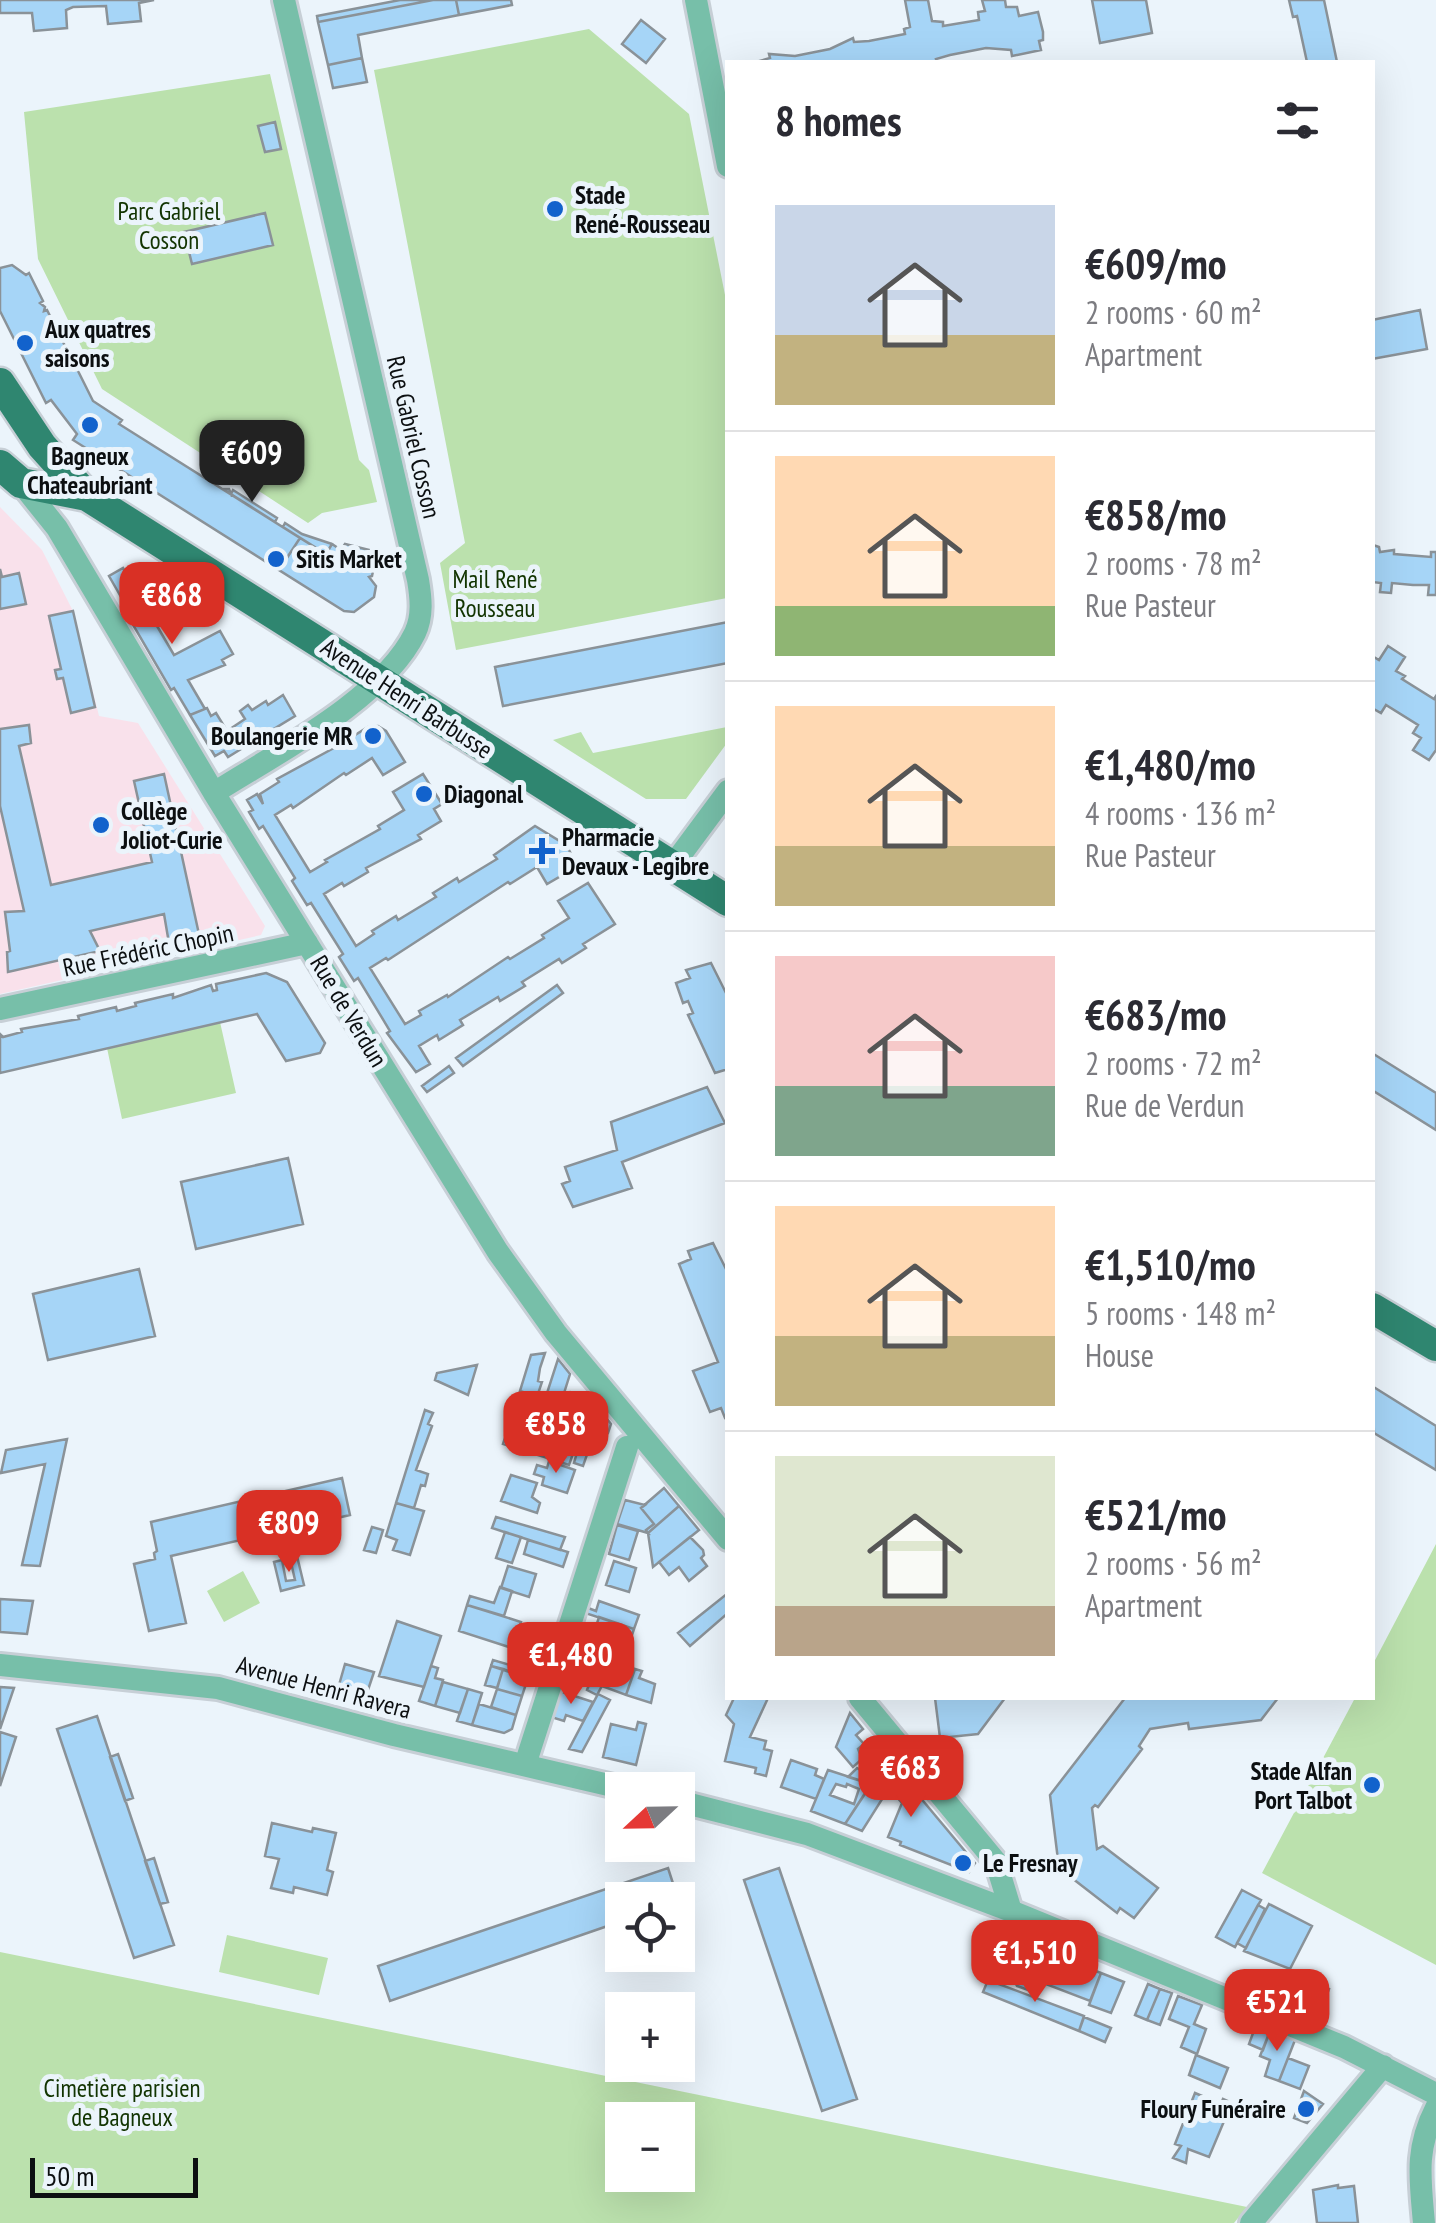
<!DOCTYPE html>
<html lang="en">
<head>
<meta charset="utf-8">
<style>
	body { margin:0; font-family:"PT Sans Narrow",sans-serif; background:#f2f2f3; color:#2b2b33; height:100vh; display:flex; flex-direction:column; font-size:38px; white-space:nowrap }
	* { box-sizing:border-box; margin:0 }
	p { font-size:32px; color:#7c7c81 }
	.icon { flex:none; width:55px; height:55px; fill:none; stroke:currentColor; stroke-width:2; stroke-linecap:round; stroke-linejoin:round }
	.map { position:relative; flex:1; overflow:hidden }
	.panel { position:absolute; left:725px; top:60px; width:650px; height:1640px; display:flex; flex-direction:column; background:#fff; border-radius:0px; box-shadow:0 10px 40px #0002 }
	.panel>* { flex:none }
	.needle { width:65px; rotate:248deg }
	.controls { position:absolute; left:605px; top:1772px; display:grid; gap:20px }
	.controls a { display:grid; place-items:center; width:90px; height:90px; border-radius:0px; background:#fff; box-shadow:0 10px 40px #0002; font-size:50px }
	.scale { position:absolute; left:30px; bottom:25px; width:168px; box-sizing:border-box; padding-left:10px; border:5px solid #0c0f11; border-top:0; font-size:28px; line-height:35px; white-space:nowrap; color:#0c0f11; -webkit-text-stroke:8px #ebf4fb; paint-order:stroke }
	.price { position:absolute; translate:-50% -85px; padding:0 22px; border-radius:20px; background:#d93025; color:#fff; font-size:32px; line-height:65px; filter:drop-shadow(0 2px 5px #0008) }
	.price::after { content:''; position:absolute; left:50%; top:60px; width:30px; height:22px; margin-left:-15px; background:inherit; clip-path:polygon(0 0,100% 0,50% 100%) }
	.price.on { background:#222; color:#fff }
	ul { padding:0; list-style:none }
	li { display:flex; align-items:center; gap:30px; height:250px; padding:0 50px }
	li+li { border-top:2px solid #e1e1e2 }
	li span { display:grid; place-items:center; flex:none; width:280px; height:200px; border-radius:0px; color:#555 }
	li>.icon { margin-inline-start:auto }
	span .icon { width:120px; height:120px; fill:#fffc; stroke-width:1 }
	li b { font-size:42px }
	h2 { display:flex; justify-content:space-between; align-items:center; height:120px; padding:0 50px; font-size:42px }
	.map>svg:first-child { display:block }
</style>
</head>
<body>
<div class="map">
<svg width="1436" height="2223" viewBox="0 0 1436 2223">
	<rect width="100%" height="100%" fill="#ebf4fb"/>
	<path fill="#f9e1eb" d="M0,507L42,550L73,611L99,716L138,723L265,926L261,935L0,994Z"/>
	<path fill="#bbe1ad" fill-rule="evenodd" d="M589,29L689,114L727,305V598L456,650L440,563L465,543L374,70Z
		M270,74L359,460L369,470L377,502L322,513L308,523L102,389L38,259L24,112Z
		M727,727V743L686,799H646L553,740L581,732L593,753Z
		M220,1022L236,1093L122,1119L107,1048Z
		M1436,1544V1965L1262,1873L1355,1698H1372L1373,1664Z
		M243,1571L260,1603L224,1622L207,1591Z
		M227,1935L328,1958L319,1995L219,1972Z
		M0,1952L1247,2207L1234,2223H0ZM622,2120H678V2175H622Z"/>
	<path fill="#a6d5f7" stroke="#8a9298" stroke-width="2.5" fill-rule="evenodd" d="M0,0H154L139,3L141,21L108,24L106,6L73,7L66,10L67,28L34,31L32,13H0Z
		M400,0H433L318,22L317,16Z
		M433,0H456L459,15L358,35L362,58L328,65L318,22Z
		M456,0H511L512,5L459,15Z
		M905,0H928L932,21L943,22V26L979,20L978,12L985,11L982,0H1005L1006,7H1017L1019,16L1038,12L1043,32V40L1039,41L1041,50L1012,56L1011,50L986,48L950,55L936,59L937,62H756L770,58L769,54L795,56L830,49L853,38L854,42L869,41L905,34L904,29L910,27Z
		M1092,0H1146L1152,33L1100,43Z
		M1289,0H1324L1337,62H1307L1297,16L1293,17Z
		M641,20L665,39L646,63L622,44Z
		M362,58L367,82L333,88L328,65Z
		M275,122L281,149L265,152L258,126Z
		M265,213L273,245L192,264L184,232Z
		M12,265L26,275L29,273L43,301L40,303L45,307L44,311L47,310L70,356L66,358L71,360V366L75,365L93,401L122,420L119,424L300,538L279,570L73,440L77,434L51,400L46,403L0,311V268Z
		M1420,310L1427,349L1372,359V320Z
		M223,489H229L231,494L233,490L277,518L275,522Z
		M285,523L302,534L332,544L326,554L283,527Z
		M300,538L326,554L332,544L341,550L345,544L377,552L372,576L369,577L376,586L374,597L354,612L344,611L279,570Z
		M1373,545L1379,547L1380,552L1394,550V554L1431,557V552H1436V595H1428L1429,585H1413L1392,583L1391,593L1380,592L1381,583L1372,582Z
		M123,568L174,655L220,631L233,654L222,660L225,665L188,680L205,709L190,715L174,688L171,690L122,606L125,604L109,576Z
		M0,569L2,577L19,573L26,604L0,609Z
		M73,611L95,707L71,713L63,678L57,679L55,670L61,669L49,616Z
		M728,622V663L503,706L495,667Z
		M1388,646L1405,657L1396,671L1405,676L1402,679L1434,699L1436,696V750L1429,760L1413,750L1421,738L1413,733L1418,725L1386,705L1381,713L1372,708V656L1379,660Z
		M283,695L295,716L228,757L224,751L215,756L190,715L207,708L211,716L216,713L227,731L245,719L240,711L248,705L252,710L266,701L268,705Z
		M29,725L31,743L19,746L51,885L152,862L134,781L164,774L202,948L171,955L164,914L90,931L100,951L8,972L7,952L10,951L5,912L24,911L0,806V729Z
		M378,726L386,731L405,762L383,775L372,758L346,775L344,773L293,808L291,805L275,815L310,872L327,862L325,860L380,829L378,826L404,810L393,792L423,774L442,804L434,809L441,821L418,835L421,839L366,868L368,872L344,886L342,883L324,894L356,946L374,934L372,931L396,916L398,920L436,897L433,893L457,878L459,882L497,859L494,855L535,826L566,845L578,866L547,884L537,867L510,884L508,882L388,960L386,958L370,968L405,1024L421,1015L419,1011L447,995L448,997L508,957L510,959L544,938L542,935L569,918L558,901L588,883L615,924L583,944L586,948L562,963L559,959L522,982L525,986L500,1001L498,997L460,1020L463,1025L439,1040L437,1035L419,1046L430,1064L416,1072L387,1033L390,1031L358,978L354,981L339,957L343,954L311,903L307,905L292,881L295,878L263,826L259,829L249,812L253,810L247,800L257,794L263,804L260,794L279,782L277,779L332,749L329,746L353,732L355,735L368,727Z
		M711,963L728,997V1069L715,1073L688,1015L693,1013L688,1001L683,1003L676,983L690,978L686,970Z
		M266,973L287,982L325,1043L320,1053L286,1061L257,1014L0,1073V1034L3,1037L22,1032L21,1029L79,1019L78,1016L116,1007L117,1011L136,1006L135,1003L173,994V998L211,985L213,991L217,990L216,984Z
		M557,985L563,993L463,1066L456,1058Z
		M1372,1053L1436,1093V1130L1372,1090Z
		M449,1066L454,1073L427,1092L422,1086Z
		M707,1087L725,1123L622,1162L632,1188L573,1207L562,1184L570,1181L565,1167L617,1150L611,1122Z
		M288,1158L303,1224L196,1249L181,1182Z
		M713,1243L728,1273V1417L725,1418L721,1408L710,1412L693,1371L718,1362L679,1264L691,1259L688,1251Z
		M139,1269L155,1336L48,1360L33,1294Z
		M545,1353L540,1368L538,1381L542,1382L537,1397L520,1391L531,1355Z
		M558,1359L570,1374L544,1457L528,1452Z
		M477,1365L468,1395L435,1380L437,1373Z
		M1372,1386L1436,1426V1470L1374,1433Z
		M570,1392L580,1398L578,1405L582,1406L576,1422L560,1413L566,1393Z
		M518,1398L530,1402L519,1435L532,1439L528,1452L503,1444Z
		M592,1400L611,1424L608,1433L596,1429L583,1466L574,1463Z
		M425,1410L433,1413L428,1424L432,1426L416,1470L428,1474L425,1486L421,1485L414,1508L396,1503Z
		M558,1412L570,1416L564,1437L551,1433Z
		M67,1439L40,1566L22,1565L45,1464L1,1473L6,1450Z
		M549,1440L575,1448L569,1465L544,1457Z
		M549,1461L575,1470L567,1493L542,1485L544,1477L534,1474L537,1465L547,1468Z
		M511,1475L537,1483L532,1497L540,1503L537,1513L501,1501Z
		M342,1478L350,1515L171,1556L186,1623L149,1631L134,1564L155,1559L154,1553L157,1551L151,1522Z
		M664,1488L679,1506L648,1533L646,1530L654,1524L641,1508Z
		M625,1500L645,1505L641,1508L654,1524L646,1530L648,1533L617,1524Z
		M396,1503L424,1511L410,1555L393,1550L397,1540L386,1536Z
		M679,1506L699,1530L653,1567L648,1533Z
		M496,1517L565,1537L560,1550L492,1528Z
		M617,1525L638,1531L629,1560L609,1554Z
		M372,1527L383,1530L376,1553L364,1550Z
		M505,1532L521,1537L512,1563L496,1558Z
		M690,1537L703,1550L704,1555L701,1558L707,1566L689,1581L679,1567L669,1575L659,1562Z
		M528,1540L568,1552L563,1567L524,1554Z
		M297,1556L304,1585L281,1591L274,1562L282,1560L286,1581L295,1580L290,1558Z
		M614,1561L636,1568L629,1592L606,1585Z
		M508,1566L536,1574L529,1597L501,1588Z
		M500,1587L512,1591L504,1616L467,1605L470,1596L494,1603Z
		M728,1593V1613L690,1646L678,1633Z
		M0,1599L33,1601L27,1634L0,1632Z
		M599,1601L639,1615L634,1629L582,1612L583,1606L596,1611Z
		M467,1605L521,1622L512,1648L459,1631Z
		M599,1617L634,1629L625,1656L590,1645Z
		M397,1621L441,1636L424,1687L379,1676Z
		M514,1654L534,1660L528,1678L491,1666L493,1660L510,1665Z
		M600,1658L614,1663L597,1695L587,1690Z
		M614,1663L635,1669L626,1695L602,1686Z
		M345,1664L374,1672L365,1699L337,1692Z
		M431,1666L438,1668L435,1678L443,1680L435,1706L419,1701Z
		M491,1666L503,1669L497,1688L485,1685Z
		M503,1669L528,1678L522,1696L497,1689Z
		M635,1669L642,1671L639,1678L655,1684L651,1703L626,1695Z
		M443,1682L468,1689L460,1713L435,1706Z
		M0,1687L14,1688L0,1729Z
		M468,1689L482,1693L472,1725L457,1721Z
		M497,1689L522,1696L516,1715L491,1707Z
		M559,1691L593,1702L583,1721L566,1715L564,1721L551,1717Z
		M598,1694L610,1700L582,1752L569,1749Z
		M734,1698H768L750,1737L766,1741L764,1749L772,1751L766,1776L755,1773L756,1768L725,1761L734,1724L726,1715Z
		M935,1698H1005L978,1734L940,1738Z
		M1125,1698H1278L1261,1720L1189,1729L1188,1723L1150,1729L1139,1746L1142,1749L1098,1807L1095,1805L1092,1808L1097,1849L1103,1846L1158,1888L1134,1918L1120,1908L1117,1913L1059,1868L1050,1795Z
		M479,1704L516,1715L512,1729L504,1733L472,1725Z
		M850,1713L863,1729L856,1735L864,1744L858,1749L862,1759L853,1767L836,1747Z
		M97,1716L174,1945L134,1958L57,1729Z
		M638,1722L646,1724L636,1765L603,1757L611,1724L636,1730Z
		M0,1732L16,1737L0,1786Z
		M881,1751L888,1759L871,1784L848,1777L857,1768L862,1771L865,1765L870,1768Z
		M118,1754L133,1798L125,1801L110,1757Z
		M888,1759L975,1863L969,1872L900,1845L901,1842L888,1837L902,1803L889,1788L862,1831L845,1824Z
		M791,1760L817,1769L815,1775L824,1779L816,1799L781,1787Z
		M828,1770L871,1784L845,1824L811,1811ZM836,1784L846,1787L847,1784L859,1789L854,1804L830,1795Z
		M272,1823L312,1832L313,1828L336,1833L327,1870L333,1872L327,1895L294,1887L293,1893L271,1888L279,1859L265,1856Z
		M154,1858L168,1902L160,1904L145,1861Z
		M668,1868L679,1902L622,1900V1921L390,2001L378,1966Z
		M779,1868L857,2099L822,2111L744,1880Z
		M1242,1890L1261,1900L1235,1947L1216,1937Z
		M1269,1904L1312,1926L1290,1969L1244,1951Z
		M1258,1905L1265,1909L1246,1948L1237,1943Z
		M1009,1938L1101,1973L1090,2001L1033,1979L1028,1990L1017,1986L1015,1982L1019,1973L1009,1969L1004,1983L990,1977Z
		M1101,1973L1124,1982L1111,2013L1089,2005Z
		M1297,1977L1329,1989L1322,2008L1289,1995Z
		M988,1980L1084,2016L1079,2031L983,1992Z
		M1148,1984L1160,1989L1147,2020L1135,2015Z
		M1160,1989L1172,1993L1160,2025L1147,2020Z
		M1178,1996L1202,2005L1194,2024L1206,2029L1197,2054L1181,2047L1189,2027L1169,2019Z
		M1084,2017L1111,2028L1105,2042L1079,2031Z
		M1256,2025L1270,2031L1263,2050L1249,2044Z
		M1270,2031L1295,2040L1279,2081L1265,2076L1270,2060L1260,2056Z
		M1196,2055L1228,2068L1220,2088L1189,2075Z
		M1288,2058L1309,2066L1300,2089L1279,2081Z
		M1304,2091L1323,2104L1307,2123L1294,2118Z
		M1195,2093L1221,2104L1223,2099L1230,2102V2107L1209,2157L1188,2149L1186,2163L1173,2158L1181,2146L1175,2144Z
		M1338,2185V2188L1354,2186L1358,2223H1317L1313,2190Z"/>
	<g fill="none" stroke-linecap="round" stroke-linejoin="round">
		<defs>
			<path id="minor" d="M696,0L728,166
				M21,483L57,528L214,793L498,1252L556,1333L728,1539
				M214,793C275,754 383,699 415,633C423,616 421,598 418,580L284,0
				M673,865L728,791
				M0,1009L307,943
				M0,1665L218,1688L394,1735L630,1790
				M860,1698L996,1862L1011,1911
				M525,1765L627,1447
				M678,1801L807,1834L1011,1911L1344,2047L1436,2094
				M1251,2223L1383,2066
				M1424,2223C1420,2178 1415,2149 1436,2108"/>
			<path id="major" d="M0,383L42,446L87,496L728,901
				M0,465L21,483L87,496
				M1372,1308L1436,1346"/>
		</defs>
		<use href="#minor" stroke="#c7cfd6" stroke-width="28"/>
		<use href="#major" stroke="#c7cfd6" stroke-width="35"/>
		<use href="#minor" stroke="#77bfa9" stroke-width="22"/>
		<use href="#major" stroke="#2f8670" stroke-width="30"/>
	</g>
	<g fill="#1262cc" stroke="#ebf4fb" stroke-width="4">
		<circle cx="555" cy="209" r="10"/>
		<circle cx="25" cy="343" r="10"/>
		<circle cx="90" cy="425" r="10"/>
		<circle cx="276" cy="559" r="10"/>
		<circle cx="373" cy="736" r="10"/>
		<circle cx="424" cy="794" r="10"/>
		<circle cx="101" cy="825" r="10"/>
		<path d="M537 836h10v10h10v10h-10v10h-10v-10h-10v-10h10z"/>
		<circle cx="1372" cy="1785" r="10"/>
		<circle cx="963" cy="1863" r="10"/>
		<circle cx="1306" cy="2109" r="10"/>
	</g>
	<g text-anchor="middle" stroke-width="10" stroke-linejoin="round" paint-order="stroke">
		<g font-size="25" font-weight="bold" fill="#0c0f11" stroke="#ebf4fb" text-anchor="start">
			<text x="575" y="204">Stade<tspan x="575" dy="29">René-Rousseau</tspan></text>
			<text x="45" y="338">Aux quatres<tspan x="45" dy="29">saisons</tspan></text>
			<text x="90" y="465" text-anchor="middle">Bagneux<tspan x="90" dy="29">Chateaubriant</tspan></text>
			<text x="296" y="568">Sitis Market</text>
			<text x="353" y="745" text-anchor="end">Boulangerie MR</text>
			<text x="444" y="803">Diagonal</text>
			<text x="121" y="820">Collège<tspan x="121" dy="29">Joliot-Curie</tspan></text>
			<text x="562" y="846">Pharmacie<tspan x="562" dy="29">Devaux - Legibre</tspan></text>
			<text x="1352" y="1780" text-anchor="end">Stade Alfan<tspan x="1352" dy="29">Port Talbot</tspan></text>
			<text x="983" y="1872">Le Fresnay</text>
			<text x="1286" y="2118" text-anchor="end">Floury Funéraire</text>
		</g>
		<g font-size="25" fill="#123401" stroke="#ebf4fb">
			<text x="169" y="220">Parc Gabriel<tspan x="169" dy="29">Cosson</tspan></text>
			<text x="495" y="588">Mail René<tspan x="495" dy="29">Rousseau</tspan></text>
			<text x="122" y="2097">Cimetière parisien<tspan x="122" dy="29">de Bagneux</tspan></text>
		</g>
		<g font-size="25" fill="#0c0f11" stroke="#ebf4fb">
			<text transform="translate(414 437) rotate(77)" y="9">Rue Gabriel Cosson</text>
			<text transform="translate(407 698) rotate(33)" y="9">Avenue Henri Barbusse</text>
			<text transform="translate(148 950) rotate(-12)" y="9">Rue Frédéric Chopin</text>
			<text transform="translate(349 1011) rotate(59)" y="9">Rue de Verdun</text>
			<text transform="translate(324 1687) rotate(15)" y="9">Avenue Henri Ravera</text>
		</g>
	</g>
</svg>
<div class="controls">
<a><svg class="needle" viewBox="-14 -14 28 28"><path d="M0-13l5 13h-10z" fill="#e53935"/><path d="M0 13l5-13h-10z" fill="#7c7c81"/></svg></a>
<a><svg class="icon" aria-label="locate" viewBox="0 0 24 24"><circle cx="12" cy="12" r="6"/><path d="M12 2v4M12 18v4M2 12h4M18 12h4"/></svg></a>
<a>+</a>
<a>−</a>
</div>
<div class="scale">50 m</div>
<b class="price on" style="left:252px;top:505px">€609</b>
<b class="price" style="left:172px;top:647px">€868</b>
<b class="price" style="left:556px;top:1476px">€858</b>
<b class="price" style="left:289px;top:1575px">€809</b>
<b class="price" style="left:571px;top:1707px">€1,480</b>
<b class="price" style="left:911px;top:1820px">€683</b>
<b class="price" style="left:1035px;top:2005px">€1,510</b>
<b class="price" style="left:1277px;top:2054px">€521</b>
<section class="panel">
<h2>8 homes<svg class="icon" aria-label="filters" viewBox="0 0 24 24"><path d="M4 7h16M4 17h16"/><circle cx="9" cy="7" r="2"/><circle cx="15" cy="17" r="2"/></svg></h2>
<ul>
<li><span style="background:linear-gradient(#c9d6e8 65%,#c2b280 0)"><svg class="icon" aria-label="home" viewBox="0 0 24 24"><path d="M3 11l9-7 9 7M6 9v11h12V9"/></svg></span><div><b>€609/mo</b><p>2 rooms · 60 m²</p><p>Apartment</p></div></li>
<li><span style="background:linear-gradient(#ffd9b3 75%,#8fb573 0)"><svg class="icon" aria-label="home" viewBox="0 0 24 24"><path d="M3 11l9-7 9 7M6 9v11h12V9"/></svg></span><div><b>€858/mo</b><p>2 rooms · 78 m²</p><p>Rue Pasteur</p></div></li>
<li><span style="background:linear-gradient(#ffd9b3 70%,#c2b280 0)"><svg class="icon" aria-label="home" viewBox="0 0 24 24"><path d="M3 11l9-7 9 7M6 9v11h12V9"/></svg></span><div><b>€1,480/mo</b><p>4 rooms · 136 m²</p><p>Rue Pasteur</p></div></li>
<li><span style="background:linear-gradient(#f6c9c9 65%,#7fa58c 0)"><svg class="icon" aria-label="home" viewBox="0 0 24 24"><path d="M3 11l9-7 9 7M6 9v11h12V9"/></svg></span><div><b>€683/mo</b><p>2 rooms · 72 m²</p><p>Rue de Verdun</p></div></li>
<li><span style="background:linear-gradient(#ffd9b3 65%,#c2b280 0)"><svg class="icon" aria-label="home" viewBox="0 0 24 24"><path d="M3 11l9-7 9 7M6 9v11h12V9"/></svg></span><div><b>€1,510/mo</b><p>5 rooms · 148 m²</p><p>House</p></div></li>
<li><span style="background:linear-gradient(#dfe7d0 75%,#b9a48a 0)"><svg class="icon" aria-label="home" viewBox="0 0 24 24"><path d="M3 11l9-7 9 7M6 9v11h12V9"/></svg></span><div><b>€521/mo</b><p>2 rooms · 56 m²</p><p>Apartment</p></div></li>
</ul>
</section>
</div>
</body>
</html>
